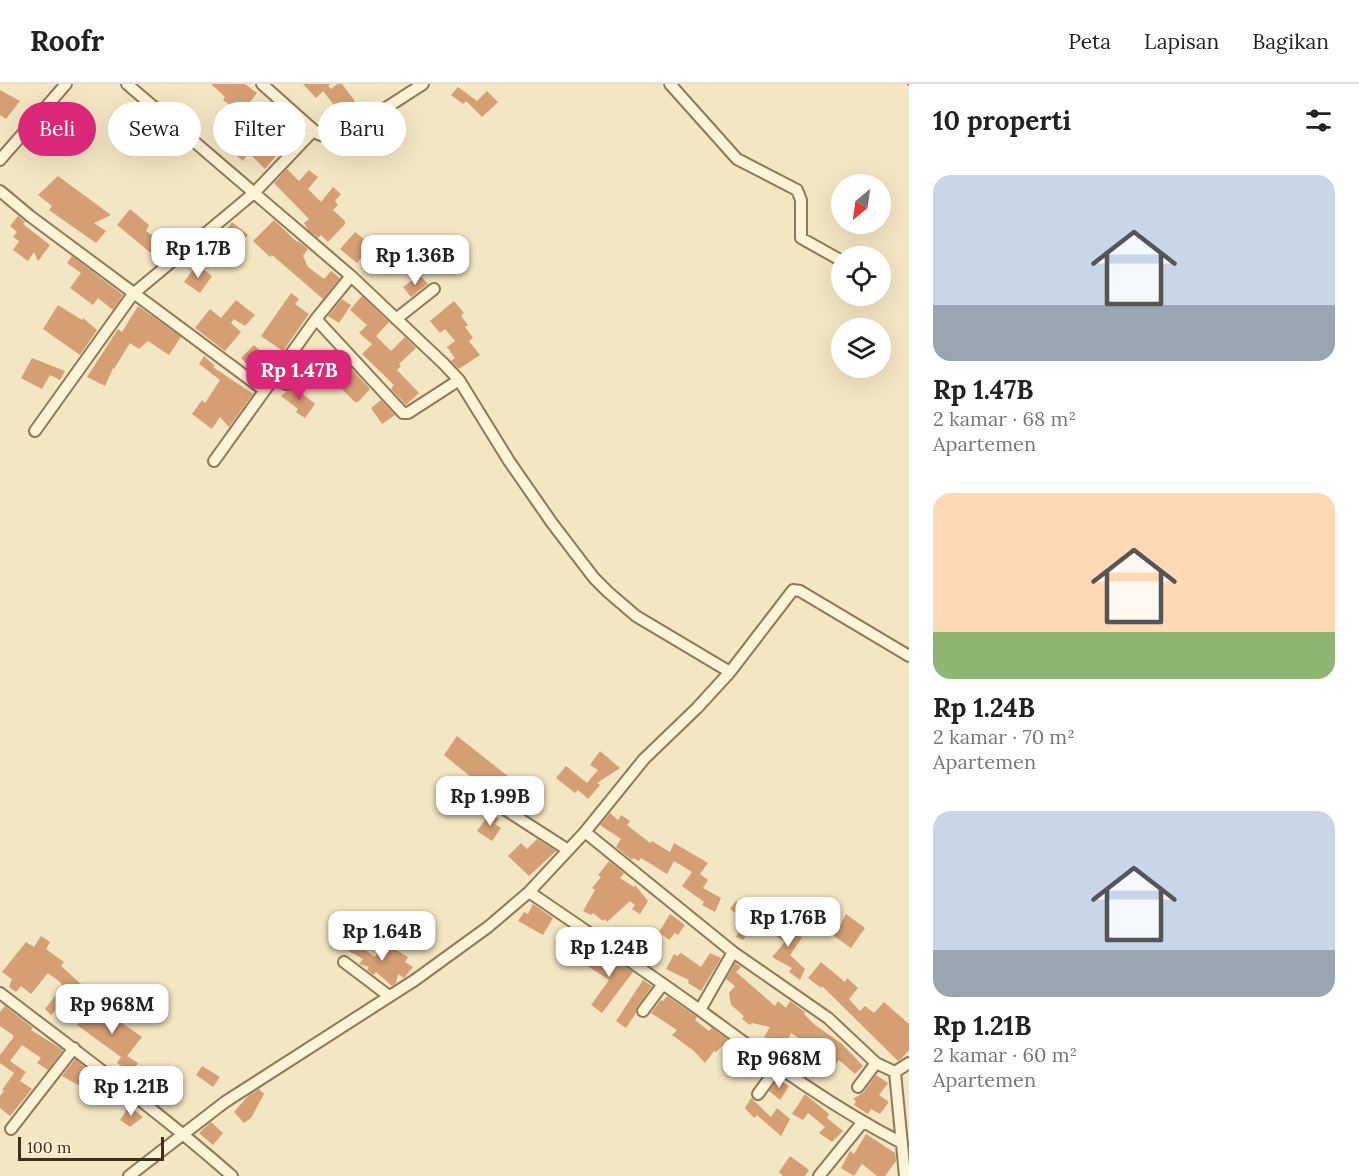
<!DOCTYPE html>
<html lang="id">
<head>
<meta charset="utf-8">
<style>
	body { margin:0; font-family:Lora,serif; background:#f2f2f2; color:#222; height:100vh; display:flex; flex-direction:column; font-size:22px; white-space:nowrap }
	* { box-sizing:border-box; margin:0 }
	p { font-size:20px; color:#767676 }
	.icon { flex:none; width:33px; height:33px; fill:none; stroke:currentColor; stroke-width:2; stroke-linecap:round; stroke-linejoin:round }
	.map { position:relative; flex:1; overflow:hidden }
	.panel { display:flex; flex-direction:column; background:#fff; width:450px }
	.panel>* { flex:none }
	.guide { position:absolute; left:18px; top:18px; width:570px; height:54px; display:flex; gap:12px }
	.needle { width:39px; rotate:209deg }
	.controls { position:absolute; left:831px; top:90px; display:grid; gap:12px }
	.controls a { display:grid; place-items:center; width:60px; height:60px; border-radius:50%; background:#fff; box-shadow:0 6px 24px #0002; font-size:30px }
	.scale { position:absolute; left:18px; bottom:15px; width:146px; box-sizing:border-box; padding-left:6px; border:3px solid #3e2e1c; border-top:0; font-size:16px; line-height:21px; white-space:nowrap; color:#3e2e1c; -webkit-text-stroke:4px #faf0d2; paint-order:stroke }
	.price { position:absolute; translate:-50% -51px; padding:0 14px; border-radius:12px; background:#fff; color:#222; font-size:20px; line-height:39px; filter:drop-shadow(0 2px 3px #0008) }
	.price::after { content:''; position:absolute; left:50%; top:36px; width:18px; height:14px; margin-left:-9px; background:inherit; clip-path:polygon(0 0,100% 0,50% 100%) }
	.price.active { background:#db2777; color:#fff }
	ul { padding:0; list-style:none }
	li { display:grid; align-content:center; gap:12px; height:318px; padding:0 24px }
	li span { display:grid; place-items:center; height:186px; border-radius:18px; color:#555 }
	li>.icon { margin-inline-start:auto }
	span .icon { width:108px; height:108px; fill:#fffc; stroke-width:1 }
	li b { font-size:26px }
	h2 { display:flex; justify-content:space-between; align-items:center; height:72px; padding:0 24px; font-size:26px }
	.pill { padding:0 21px; border-radius:27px; background:#fff; box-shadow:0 6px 24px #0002; font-size:21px; line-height:54px }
	.pill.active { background:#db2777; color:#fff }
	header { display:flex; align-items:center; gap:36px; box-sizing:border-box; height:84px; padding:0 30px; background:#fff; border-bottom:2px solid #e0e0e0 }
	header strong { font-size:28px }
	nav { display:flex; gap:33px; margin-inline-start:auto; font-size:21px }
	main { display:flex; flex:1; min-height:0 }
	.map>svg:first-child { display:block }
</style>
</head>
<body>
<header>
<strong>Roofr</strong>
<nav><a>Peta</a><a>Lapisan</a><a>Bagikan</a></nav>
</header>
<main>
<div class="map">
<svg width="909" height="1092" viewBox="0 0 909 1092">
	<rect width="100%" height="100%" fill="#f3e6c2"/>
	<path fill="#d69f73" d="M211,0H245L257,9L238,33L250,42L270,17L284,30L280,34L293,44L279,59L283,63L265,85L249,69L243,77L228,65L237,54L222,41L235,25L223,16L225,13Z
		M303,0H330L328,2L331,5L337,0H342L355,17L341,30L323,7L316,14Z
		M458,3L477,17L487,7L498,18L482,33L466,17L463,20L451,11Z
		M0,6L20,17L6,35L0,31Z
		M57,21L64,28L57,39L65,46L58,55L42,42Z
		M287,85L299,97L309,86L318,93L308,105L321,118L333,103L341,110L335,117L338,121L333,126L345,137V140L328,158L321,151L318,154L308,146L304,139L309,135L274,99Z
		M58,92L111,131L94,139L106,147L96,159L49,126L52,122L38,111Z
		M130,125L149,141L146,147L162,158L165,154L176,163L158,179L150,172L152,170L117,141Z
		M18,132L25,138L23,140L50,161L38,177L34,168L28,177L13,166L19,157L13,153L17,148L10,142Z
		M274,136L297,158L298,157L308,165L303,172L308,183L324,195L331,187L340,194L323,215L272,171L270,173L253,157Z
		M232,138L248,151L238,162L223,150Z
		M355,148L371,161L357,179L340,165Z
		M72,172L123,211L113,226L98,214L93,221L70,204L81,189L67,179Z
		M197,180L212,192L200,209L184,198Z
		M420,191L428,200L411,213L403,203Z
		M291,209L299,215L295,220L309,230L283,267L261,252Z
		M362,212L389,238L376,252L391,267L405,253L416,264L399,280L401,282L397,286L419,309L406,321L391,305L394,301L362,270L372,260L359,249L367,241L350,226Z
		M342,215L351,221L339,239L328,232Z
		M236,216L255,231L245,242L234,235L231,239L241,248L225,267L195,244L210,225L221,234Z
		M454,217L464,229L461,232L468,241L465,243L473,254L469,257L480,271L459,285L451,277L455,274L447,263L455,257L445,245L440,249L430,237Z
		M58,221L82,236L83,234L97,246L80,271L43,245Z
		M138,222L181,253L169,271L148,257L139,265L130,259L114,285L113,284L105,302L87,293L118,245L122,248Z
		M254,261L274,280L263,296L241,274Z
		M338,270L370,305L358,318H355L341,304L349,295L330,280Z
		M315,271L327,279L318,292L306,283Z
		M204,272L215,282L213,283L253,310L229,343L220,333L212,345L192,330L202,316L205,319L220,296L199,280Z
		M32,274L65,287L60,296L50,291L42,305L21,294Z
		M293,302L315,320L305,334L296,328L298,325L281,312Z
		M381,316L395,331L382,340L371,324Z
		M457,652L509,693L497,711L476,700L477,698L444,671Z
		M600,667L620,684L597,699L600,701L588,715L578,706L575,709L556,694L566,682L587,699L598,686L590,681Z
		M490,729L499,735L495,740L501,744L492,757L477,747Z
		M610,729L618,736L621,731L630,737L627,741L650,759L652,757L670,768L674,759L708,779L700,790L708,796L703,804L721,814L715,828L702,821L704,818L682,802L692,788L674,777L667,790L641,774L639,777L633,774L632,776L616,763L621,755L600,741Z
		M537,755L556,767L529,792L508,772L521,759L527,765Z
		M609,777L624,789L620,794L634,803L635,801L648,817L640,830L632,825L635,821L630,817L607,838L605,835L603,837L593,829L591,831L583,827L595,806L592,804L601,793L598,791Z
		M736,817L750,828L751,825L761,831L743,856L736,853L745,836L730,825Z
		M533,820L553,834L543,851L518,837L524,828L528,830Z
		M670,830L685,841L678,851L675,849L669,856L659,848Z
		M846,830L865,844L851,864L834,852Z
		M777,836L789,844L790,841L802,854L790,871L805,885L800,896L789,888L792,884L772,873L785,858L770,848Z
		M41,852L50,858L46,865L64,878L61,882L82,901L51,931L45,925L62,903L61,899L48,889L31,910L21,902L16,908L9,903L12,895L2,888L26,858L34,863Z
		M350,855L375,873L379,866L387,863L396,866L408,873L405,878L413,883L404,894L398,890L396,899L392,902L376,888L374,891L367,886L369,883L359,880L363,875L343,864Z
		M600,865L633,888L602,929L591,921L609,896L589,883Z
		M681,869L701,883L710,869L721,874L701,907L688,899L689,896L666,885L674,870L677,872Z
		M821,878L845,898L847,894L858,904L849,915L860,927L865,922L874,929L884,918L909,940V966L901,975L898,977L822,902L821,904L808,894Z
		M735,879L741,883L736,888L775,922L778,917L786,924L790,917L805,928L804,930L815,941L842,960L863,982L855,990L839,976L834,982L826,976L831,970L815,957L811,962L791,949L787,957L784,955L779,964L764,953L770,943L752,939L750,941L742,935L744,932L731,921L729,909L735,902L726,895Z
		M643,896L652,902L637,923L636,929L626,944L616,937Z
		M667,912L697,933L695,936L709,947L712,944L728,956L716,968L714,967L705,979L694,967L672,951L677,946L651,929L661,916L663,917Z
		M95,920L142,953L127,972L138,979L132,989L117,979L121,973L77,941Z
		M5,922L33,944L31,946L63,966L48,986L37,979L41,974L22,961L10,977L26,988L20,997L32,1005L10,1032L0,1024V1012L4,1007L2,1006L14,989L0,979V971L13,954V951L0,942V928Z
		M75,975L87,985L78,1001L62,992Z
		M202,982L220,993L213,1003L196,991Z
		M876,991L888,999L879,1011L889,1018L880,1030L871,1025L868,1030L854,1021L856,1017L853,1015L864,1008Z
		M778,995L789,1002L780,1016L769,1007Z
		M259,1005L264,1010L251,1034L244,1039L234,1028L248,1012Z
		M805,1010L829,1030L827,1034L843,1047L832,1058L819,1049L825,1043L808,1029L803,1036L792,1030Z
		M751,1014L771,1033L777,1024L790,1035L781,1052L757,1031L754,1034L745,1024Z
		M129,1022L143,1033L130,1043L120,1036Z
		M211,1038L223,1049L213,1061L199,1049Z
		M866,1050L895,1069L896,1077L885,1092H877L862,1080L854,1092L841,1084L850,1067L854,1070Z
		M790,1072L809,1086L805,1092H783L779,1088Z"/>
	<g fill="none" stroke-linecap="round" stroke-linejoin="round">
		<defs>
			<path id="minor" d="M127,0L351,192L444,280L459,296L509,377L552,439L594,494L608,508L636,532L730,588L697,624L644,675L585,748L529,808L488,843L415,896L225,1018L129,1092
				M262,0L318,50L333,55L364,38L423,0
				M670,0L737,75L797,106L801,116V154L842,177
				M0,76L66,0
				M0,107L30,132L264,306
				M316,235L403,329H408L459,296
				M396,235L434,205
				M275,291L286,300
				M35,347L133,210L255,108L314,46
				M214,377L316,235L351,192
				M730,588L793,506L800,507L909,572
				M478,708L568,766
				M585,748L733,868L828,934L876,979L895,988L909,979
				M529,808C585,846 642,885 697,924C764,973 828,1021 902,1059
				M344,878L389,912
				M0,909C78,969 158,1027 232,1092
				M700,926L733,868
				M643,927L663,900
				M895,988L905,1092
				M858,1003L876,979
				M758,1010L777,984
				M11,1045L74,964
				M819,1092L862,1039"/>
		</defs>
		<use href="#minor" stroke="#907756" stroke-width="14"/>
		<path stroke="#907756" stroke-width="1.5" stroke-dasharray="4.5 3" stroke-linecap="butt" d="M907,0L909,1"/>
		<use href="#minor" stroke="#fdf3d6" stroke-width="10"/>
	</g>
</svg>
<div class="controls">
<a><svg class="needle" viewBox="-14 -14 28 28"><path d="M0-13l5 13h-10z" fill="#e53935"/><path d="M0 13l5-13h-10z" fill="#767676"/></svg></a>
<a><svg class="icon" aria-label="locate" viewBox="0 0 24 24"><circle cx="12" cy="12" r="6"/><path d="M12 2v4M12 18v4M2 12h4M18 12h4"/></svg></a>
<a><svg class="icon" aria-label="layers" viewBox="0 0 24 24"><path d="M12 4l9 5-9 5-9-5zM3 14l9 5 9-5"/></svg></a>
</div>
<div class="scale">100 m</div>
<b class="price" style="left:198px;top:195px">Rp 1.7B</b>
<b class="price" style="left:415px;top:202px">Rp 1.36B</b>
<b class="price active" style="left:299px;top:317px">Rp 1.47B</b>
<b class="price" style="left:490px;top:743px">Rp 1.99B</b>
<b class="price" style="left:788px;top:864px">Rp 1.76B</b>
<b class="price" style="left:382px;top:878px">Rp 1.64B</b>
<b class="price" style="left:609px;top:894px">Rp 1.24B</b>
<b class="price" style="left:112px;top:951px">Rp 968M</b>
<b class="price" style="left:779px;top:1005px">Rp 968M</b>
<b class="price" style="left:131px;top:1033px">Rp 1.21B</b>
<div class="guide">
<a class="pill active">Beli</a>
<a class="pill">Sewa</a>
<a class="pill">Filter</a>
<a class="pill">Baru</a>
</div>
</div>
<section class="panel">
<h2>10 properti<svg class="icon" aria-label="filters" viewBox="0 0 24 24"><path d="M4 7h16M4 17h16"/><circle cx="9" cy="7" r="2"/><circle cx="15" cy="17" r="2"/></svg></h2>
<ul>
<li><span style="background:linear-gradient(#c9d6e8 70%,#9aa5b1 0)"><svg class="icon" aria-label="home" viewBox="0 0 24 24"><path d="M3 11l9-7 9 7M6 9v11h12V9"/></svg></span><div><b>Rp 1.47B</b><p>2 kamar · 68 m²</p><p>Apartemen</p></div></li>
<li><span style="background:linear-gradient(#ffd9b3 75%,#8fb573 0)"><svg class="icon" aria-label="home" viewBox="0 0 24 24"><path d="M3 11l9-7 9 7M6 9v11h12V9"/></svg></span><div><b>Rp 1.24B</b><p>2 kamar · 70 m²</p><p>Apartemen</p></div></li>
<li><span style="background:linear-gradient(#c9d6e8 75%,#9aa5b1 0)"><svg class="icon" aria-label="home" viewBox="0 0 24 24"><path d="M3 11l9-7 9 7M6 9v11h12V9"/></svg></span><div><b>Rp 1.21B</b><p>2 kamar · 60 m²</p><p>Apartemen</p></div></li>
</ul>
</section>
</main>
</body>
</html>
